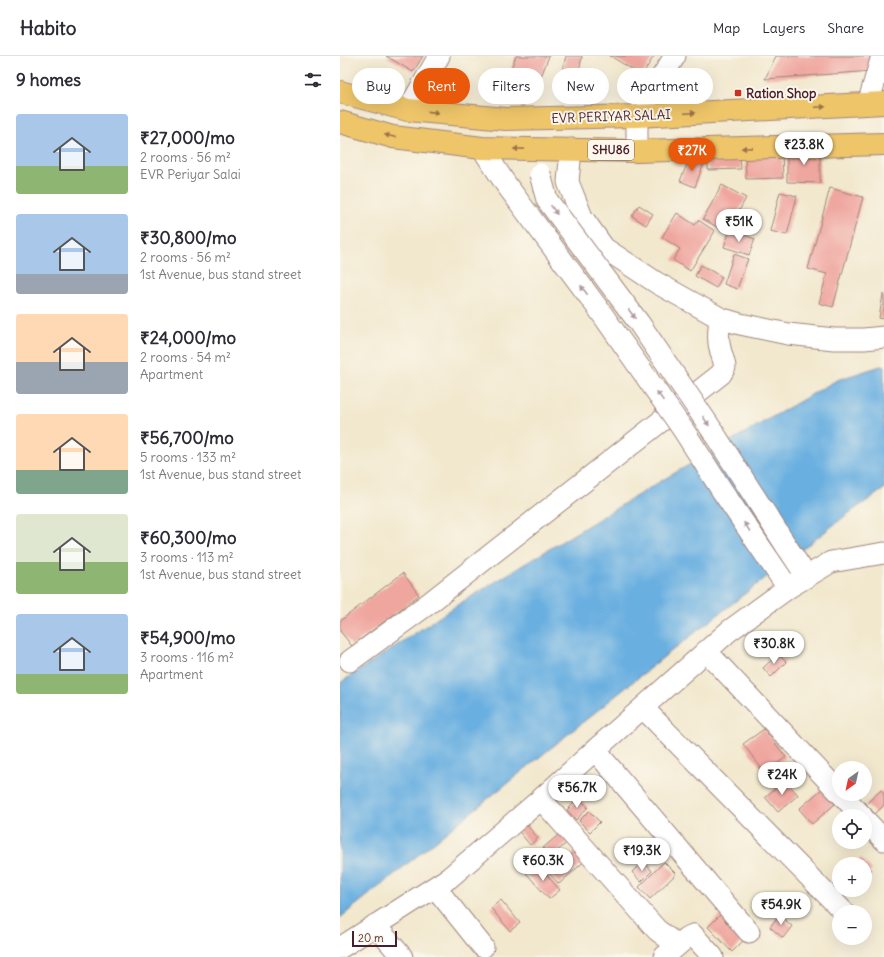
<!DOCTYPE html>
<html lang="en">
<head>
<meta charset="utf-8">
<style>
	body { margin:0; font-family:Delius,sans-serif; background:#f7f7f7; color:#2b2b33; height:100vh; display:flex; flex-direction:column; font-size:15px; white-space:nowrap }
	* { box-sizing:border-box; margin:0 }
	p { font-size:13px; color:#7c7c81 }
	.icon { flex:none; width:22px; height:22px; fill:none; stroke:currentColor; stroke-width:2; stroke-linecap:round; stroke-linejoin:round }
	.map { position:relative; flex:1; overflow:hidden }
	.details { display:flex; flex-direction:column; background:#fff; width:340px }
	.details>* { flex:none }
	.hud { position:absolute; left:12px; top:12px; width:380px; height:36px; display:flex; gap:8px }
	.needle { width:26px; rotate:213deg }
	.controls { position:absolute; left:492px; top:705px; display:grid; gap:8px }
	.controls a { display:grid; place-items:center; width:40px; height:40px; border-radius:50%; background:#fff; box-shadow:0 4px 16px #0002; font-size:20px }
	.scale { position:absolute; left:12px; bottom:10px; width:45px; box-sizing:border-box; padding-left:4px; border:2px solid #4a1f2b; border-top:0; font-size:11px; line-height:14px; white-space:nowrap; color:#4a1f2b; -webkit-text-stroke:3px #fbf7ec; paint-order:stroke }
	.price { position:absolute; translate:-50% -34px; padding:0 9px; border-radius:14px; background:#fff; color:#222; font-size:13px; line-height:26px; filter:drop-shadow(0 1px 2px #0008) }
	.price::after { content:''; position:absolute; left:50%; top:24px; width:12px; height:9px; margin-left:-6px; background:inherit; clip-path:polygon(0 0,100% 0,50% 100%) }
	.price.current { background:#ea580c; color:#fff }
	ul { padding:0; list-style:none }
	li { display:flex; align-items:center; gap:12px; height:100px; padding:0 16px }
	li span { display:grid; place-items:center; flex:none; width:112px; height:80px; border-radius:4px; color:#555 }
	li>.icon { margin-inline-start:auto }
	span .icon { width:48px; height:48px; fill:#fffc; stroke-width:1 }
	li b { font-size:17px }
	h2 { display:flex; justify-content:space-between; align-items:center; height:48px; padding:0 16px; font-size:17px }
	.pill { padding:0 14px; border-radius:18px; background:#fff; box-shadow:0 4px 16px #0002; font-size:14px; line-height:36px }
	.pill.current { background:#ea580c; color:#fff }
	header { display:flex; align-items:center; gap:24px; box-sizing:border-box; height:56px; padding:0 20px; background:#fff; border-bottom:1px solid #e1e1e2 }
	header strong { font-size:19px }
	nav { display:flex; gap:22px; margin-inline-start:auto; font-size:14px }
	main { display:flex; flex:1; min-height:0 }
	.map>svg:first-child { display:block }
</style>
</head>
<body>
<header>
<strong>Habito</strong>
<nav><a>Map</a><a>Layers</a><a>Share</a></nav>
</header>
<main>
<section class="details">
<h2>9 homes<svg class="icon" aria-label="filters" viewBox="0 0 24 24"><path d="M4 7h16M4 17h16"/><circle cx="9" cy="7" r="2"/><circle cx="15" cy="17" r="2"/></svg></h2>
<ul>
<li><span style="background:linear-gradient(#a9c7e8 65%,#8fb573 0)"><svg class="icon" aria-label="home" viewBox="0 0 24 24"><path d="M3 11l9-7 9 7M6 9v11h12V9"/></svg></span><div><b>₹27,000/mo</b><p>2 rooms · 56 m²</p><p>EVR Periyar Salai</p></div></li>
<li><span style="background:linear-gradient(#a9c7e8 75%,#9aa5b1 0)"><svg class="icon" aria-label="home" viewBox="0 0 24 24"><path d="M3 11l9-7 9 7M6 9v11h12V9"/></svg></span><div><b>₹30,800/mo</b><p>2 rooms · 56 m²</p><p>1st Avenue, bus stand street</p></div></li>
<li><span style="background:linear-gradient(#ffd9b3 60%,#9aa5b1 0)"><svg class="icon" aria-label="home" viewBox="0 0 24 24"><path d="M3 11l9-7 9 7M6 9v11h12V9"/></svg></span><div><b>₹24,000/mo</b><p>2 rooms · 54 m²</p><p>Apartment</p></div></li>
<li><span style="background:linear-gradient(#ffd9b3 70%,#7fa58c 0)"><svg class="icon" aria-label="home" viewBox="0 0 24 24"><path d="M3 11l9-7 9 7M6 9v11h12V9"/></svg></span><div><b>₹56,700/mo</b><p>5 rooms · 133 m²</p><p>1st Avenue, bus stand street</p></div></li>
<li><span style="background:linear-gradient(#dfe7d0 60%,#8fb573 0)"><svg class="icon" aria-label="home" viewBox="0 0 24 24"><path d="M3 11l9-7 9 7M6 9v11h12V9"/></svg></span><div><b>₹60,300/mo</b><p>3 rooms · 113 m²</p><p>1st Avenue, bus stand street</p></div></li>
<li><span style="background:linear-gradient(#a9c7e8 75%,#8fb573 0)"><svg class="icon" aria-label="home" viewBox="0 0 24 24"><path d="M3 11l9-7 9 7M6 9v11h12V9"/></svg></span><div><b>₹54,900/mo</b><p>3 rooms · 116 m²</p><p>Apartment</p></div></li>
</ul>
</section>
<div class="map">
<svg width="544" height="901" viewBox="0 0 544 901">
	<rect width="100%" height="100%" fill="#fbf7ec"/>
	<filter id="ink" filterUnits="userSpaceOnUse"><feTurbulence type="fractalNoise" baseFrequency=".025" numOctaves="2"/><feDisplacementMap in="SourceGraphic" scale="8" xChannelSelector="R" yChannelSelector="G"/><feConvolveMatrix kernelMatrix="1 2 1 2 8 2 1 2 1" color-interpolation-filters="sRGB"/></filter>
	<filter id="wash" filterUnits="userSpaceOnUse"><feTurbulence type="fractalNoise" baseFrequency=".012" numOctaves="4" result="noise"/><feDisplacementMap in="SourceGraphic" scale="16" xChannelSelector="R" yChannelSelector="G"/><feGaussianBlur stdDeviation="0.9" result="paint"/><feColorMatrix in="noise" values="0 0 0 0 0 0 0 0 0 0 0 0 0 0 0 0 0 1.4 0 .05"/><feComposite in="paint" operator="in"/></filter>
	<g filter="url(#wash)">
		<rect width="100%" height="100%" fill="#f2e8ce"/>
		<path fill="#69afe0" stroke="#5a6786" d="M544,309V433L509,457L330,596L0,862V627L119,548L326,422L497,324Z"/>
		<g id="blocks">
			<path fill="#efa69f" d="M46,0H83L73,16Z
				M176,0H209L200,23L171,12Z
				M226,0H242L239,16L223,12Z
				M270,0H314L302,19Z
				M436,0H530L532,15L425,23Z
				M447,94L480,95V127L447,126Z
				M442,96L443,122L406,123L405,97Z
				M400,99L401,113L368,114V100Z
				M350,101L364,107L355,131L340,125Z
				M382,129L406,142L387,177L363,163Z
				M490,132L523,141L493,251L479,247L487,218L468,213Z
				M440,136L457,140L447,179L430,175Z
				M299,149L313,158L306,169L292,160Z
				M337,157L355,169L358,164L375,175L350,215L333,204L340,193L322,181Z
				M390,174L415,183L409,199L384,191Z
				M394,198L408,203L397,233L384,228Z
				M361,209L382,221L376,232L355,220Z
				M543,238H544V263L539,262Z
				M63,517L79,539L12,590L0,575V565Z
				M438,598L446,606L431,621L423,612Z
				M424,673L446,701L425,717L403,688Z
				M445,724L458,739L438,756L425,741Z
				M482,733L495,748L472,768L459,753Z
				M541,734L544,738V749L535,758L526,748Z
				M239,742L248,751L236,764L227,754Z
				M249,755L260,766L250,776L239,765Z
				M186,768L198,782L190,789L178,774Z
				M224,774L232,782L215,797L223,807L239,792L248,802L219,828L197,804L206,796L203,792Z
				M521,802L532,814L525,820V808H515Z
				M303,805L312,815L301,826L292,816Z
				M324,806L336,818L310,843L299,831Z
				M197,808L220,834L209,843L186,817Z
				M161,844L180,867L170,875L151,852Z
				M380,859L404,884L392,896L368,871Z
				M439,859L452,870L443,882L430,871Z"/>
		</g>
	</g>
	<g filter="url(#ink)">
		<use href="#blocks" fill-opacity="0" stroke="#9e847c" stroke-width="1"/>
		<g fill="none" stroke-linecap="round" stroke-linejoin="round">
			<defs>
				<path id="minor" d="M528,48L542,0
					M68,54L99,0
					M142,92L165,127
					M231,93L228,126L242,161L264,192L317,227L380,262L400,268L448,278L494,283H524L544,281
					M297,95V60L335,0
					M447,491L467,521
					M429,504L448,532
					M366,595L499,736
					M10,605L88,548L381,318L385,311C384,304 381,298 380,292C377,282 379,272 380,262
					M303,652L504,856
					M255,694L409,876
					M501,738L522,760
					M201,743L317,874L337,889
					M525,764L544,784
					M95,831L143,891
					M35,869L62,901
					M0,892L109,822L201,743L255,694L389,575L448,532L491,506L544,497
					M324,901L346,882L353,879L373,901"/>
				<path id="major" d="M0,36L68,54L166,63L297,60L544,47
					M0,66L53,81L142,92L297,95L544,88"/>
			</defs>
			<use href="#minor" stroke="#9e847c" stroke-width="23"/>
			<use href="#major" stroke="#9e847c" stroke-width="24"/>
			<use href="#minor" stroke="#fff" stroke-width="21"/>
			<use href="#major" stroke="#eec569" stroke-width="22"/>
			<defs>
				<path id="minor-bridge" d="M200,118L207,144L299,267L368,368L447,491
					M165,127L260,255L344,375L381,433L429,504"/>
			</defs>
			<use href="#minor-bridge" stroke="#9e847c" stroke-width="23" stroke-linecap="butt"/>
			<use href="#minor-bridge" stroke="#fff" stroke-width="21"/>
		</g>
		<defs><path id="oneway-solid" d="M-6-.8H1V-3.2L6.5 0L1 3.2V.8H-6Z"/></defs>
		<g fill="#9c724a">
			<use href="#oneway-solid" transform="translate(480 51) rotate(-3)"/>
			<use href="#oneway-solid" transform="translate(93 56) rotate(6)"/>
			<use href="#oneway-solid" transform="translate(350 57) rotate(-3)"/>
			<use href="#oneway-solid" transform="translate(50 80) rotate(-166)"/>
			<use href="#oneway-solid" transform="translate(407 92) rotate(178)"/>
			<use href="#oneway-solid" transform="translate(179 93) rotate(-179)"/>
		</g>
		<g fill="#ae9aa0">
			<use href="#oneway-solid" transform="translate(214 154) rotate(55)"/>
			<use href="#oneway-solid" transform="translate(244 234) rotate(-127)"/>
			<use href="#oneway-solid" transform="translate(292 258) rotate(53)"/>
			<use href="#oneway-solid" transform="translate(320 340) rotate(-125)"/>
			<use href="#oneway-solid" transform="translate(366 365) rotate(56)"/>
			<use href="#oneway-solid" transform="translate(407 471) rotate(-124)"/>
		</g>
	</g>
	<rect fill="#c8321e" stroke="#fbf7ec" stroke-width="1.5" x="394" y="33" width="8" height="8" rx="2"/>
	<g text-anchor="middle" stroke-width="4" stroke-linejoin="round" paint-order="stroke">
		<rect fill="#fbf7ec" stroke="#7f6065" stroke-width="1" x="248" y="84" width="46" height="20" rx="3"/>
		<g font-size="12" font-weight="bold" fill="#4a1f2b">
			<text x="271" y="98">SHU86</text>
		</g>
		<g font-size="13" font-weight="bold" fill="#4a1f2b" stroke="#fbf7ec" text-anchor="start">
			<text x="406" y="42">Ration Shop</text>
		</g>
		<g font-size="13" fill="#4a1f2b" stroke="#fbf7ec">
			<text transform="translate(271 60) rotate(-2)" y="5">EVR PERIYAR SALAI</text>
		</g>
	</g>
</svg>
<div class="controls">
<a><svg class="needle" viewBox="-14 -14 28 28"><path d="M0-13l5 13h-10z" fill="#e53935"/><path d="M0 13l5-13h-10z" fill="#7c7c81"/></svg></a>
<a><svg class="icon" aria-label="locate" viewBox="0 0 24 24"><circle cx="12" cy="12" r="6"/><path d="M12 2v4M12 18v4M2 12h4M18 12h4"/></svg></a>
<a>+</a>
<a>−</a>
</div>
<div class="scale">20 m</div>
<b class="price" style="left:464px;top:110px">₹23.8K</b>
<b class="price current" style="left:352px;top:116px">₹27K</b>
<b class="price" style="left:399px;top:187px">₹51K</b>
<b class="price" style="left:434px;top:609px">₹30.8K</b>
<b class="price" style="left:442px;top:740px">₹24K</b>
<b class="price" style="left:237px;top:753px">₹56.7K</b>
<b class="price" style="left:302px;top:816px">₹19.3K</b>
<b class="price" style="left:203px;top:826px">₹60.3K</b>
<b class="price" style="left:441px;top:870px">₹54.9K</b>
<div class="hud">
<a class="pill">Buy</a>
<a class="pill current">Rent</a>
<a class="pill">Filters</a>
<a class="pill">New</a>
<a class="pill">Apartment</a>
</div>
</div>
</main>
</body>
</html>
